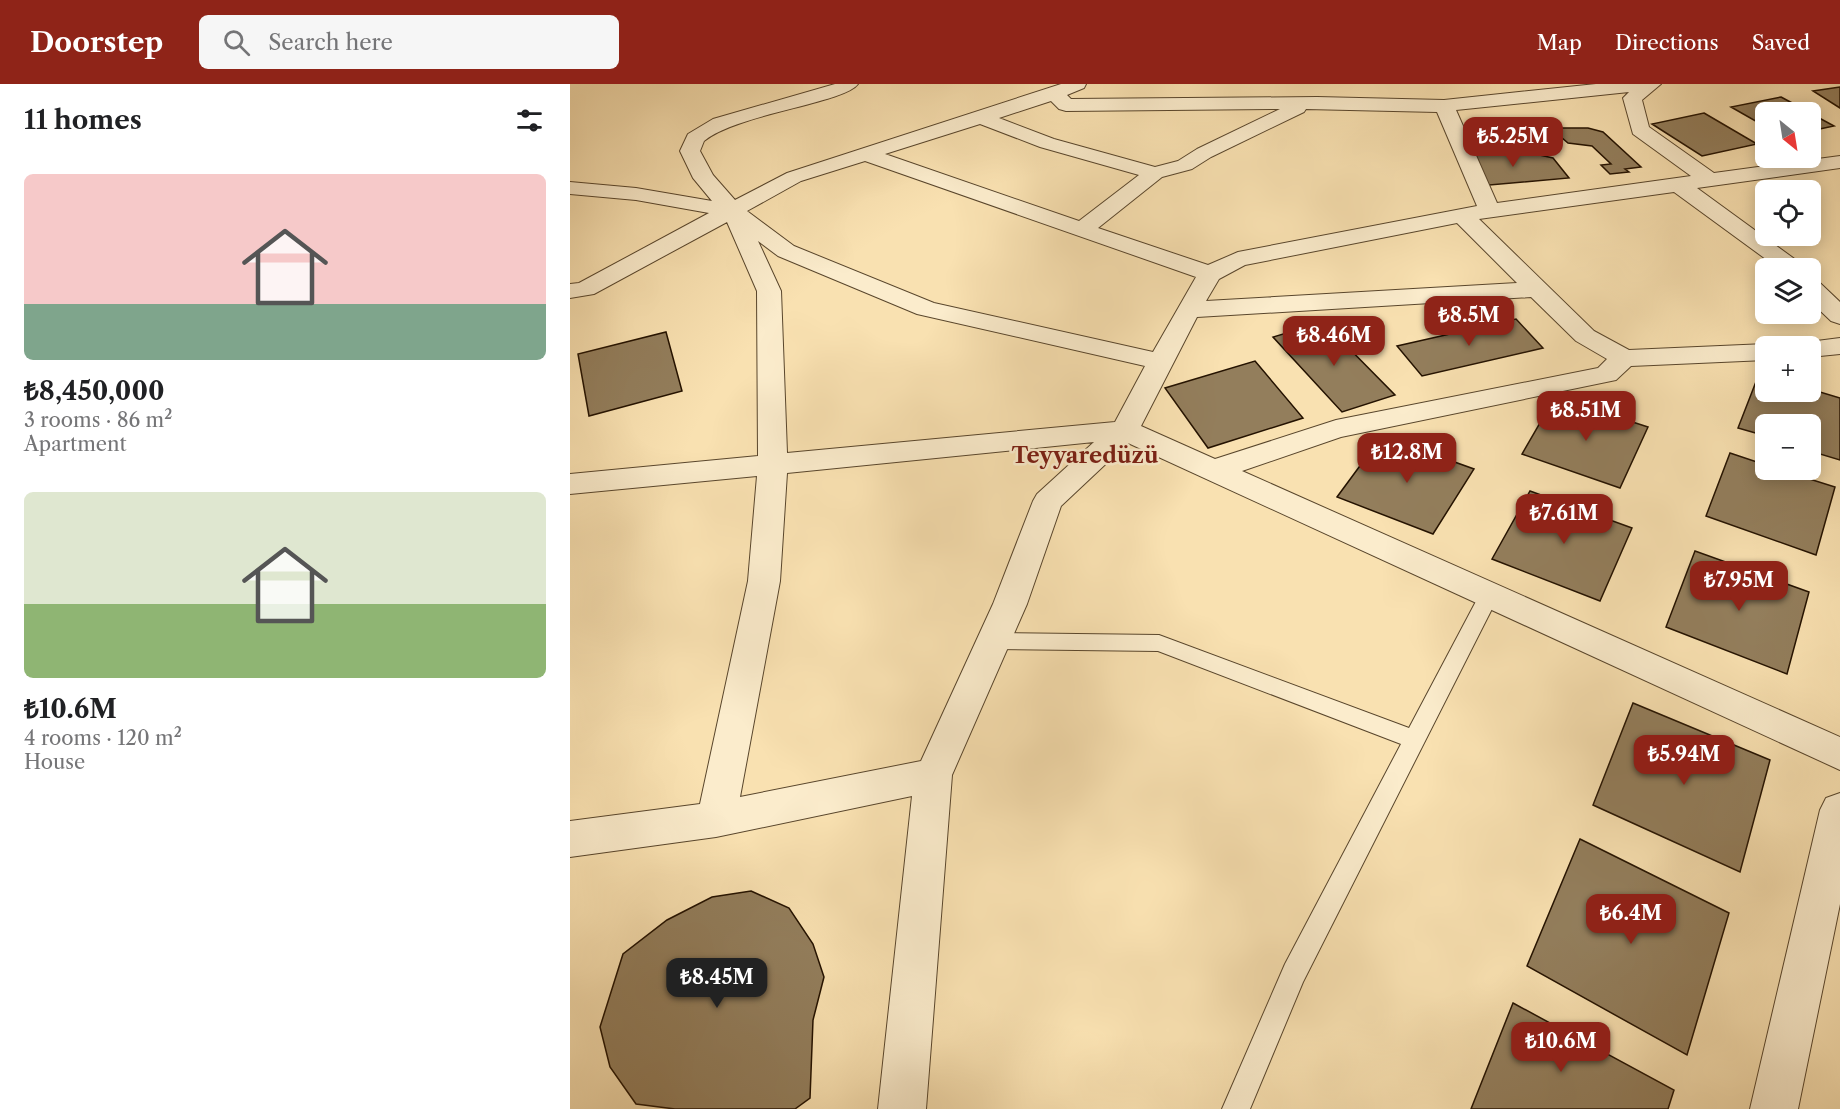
<!DOCTYPE html>
<html lang="en">
<head>
<meta charset="utf-8">
<style>
	body { margin:0; font-family:"Libre Caslon Text",serif; background:#f6f6f6; color:#202124; height:100vh; display:flex; flex-direction:column; font-size:22px; white-space:nowrap }
	* { box-sizing:border-box; margin:0 }
	p { font-size:20px; color:#757577 }
	.icon { flex:none; width:33px; height:33px; fill:none; stroke:currentColor; stroke-width:2; stroke-linecap:round; stroke-linejoin:round }
	.map { position:relative; flex:1; overflow:hidden }
	.sheet { display:flex; flex-direction:column; background:#fff; width:570px }
	.sheet>* { flex:none }
	.needle { width:39px; rotate:150deg }
	.tools { position:absolute; left:1185px; top:18px; display:grid; gap:12px }
	.tools a { display:grid; place-items:center; width:66px; height:66px; border-radius:9px; background:#fff; box-shadow:0 3px 15px #0003; font-size:30px }
	.price { position:absolute; translate:-50% -51px; padding:0 14px; border-radius:12px; background:#8f2418; color:#fff; font-size:20px; line-height:39px; filter:drop-shadow(0 2px 3px #0008) }
	.price::after { content:''; position:absolute; left:50%; top:36px; width:18px; height:14px; margin-left:-9px; background:inherit; clip-path:polygon(0 0,100% 0,50% 100%) }
	.price.selected { background:#222; color:#fff }
	ul { padding:0; list-style:none }
	li { display:grid; align-content:center; gap:12px; height:318px; padding:0 24px }
	li span { display:grid; place-items:center; height:186px; border-radius:9px; color:#555 }
	li>.icon { margin-inline-start:auto }
	span .icon { width:108px; height:108px; fill:#fffc; stroke-width:1 }
	li b { font-size:26px }
	h2 { display:flex; justify-content:space-between; align-items:center; height:72px; padding:0 24px; font-size:26px }
	header { display:flex; align-items:center; gap:36px; box-sizing:border-box; height:84px; padding:0 30px; background:#8f2418; color:#fff }
	header strong { font-size:28px }
	nav { display:flex; gap:33px; margin-inline-start:auto; font-size:21px }
	.search { width:420px; height:54px; background:#f6f6f6; display:flex; align-items:center; gap:15px; box-sizing:border-box; padding:0 21px; border-radius:9px; color:#757577; font-size:22px }
	main { display:flex; flex:1; min-height:0 }
	.map>svg:first-child { display:block }
</style>
</head>
<body>
<header>
<strong>Doorstep</strong>
<div class="search"><svg class="icon" aria-label="search" viewBox="0 0 24 24"><circle cx="10" cy="10" r="6"/><path d="M15 15l6 6"/></svg>Search here</div>
<nav><a>Map</a><a>Directions</a><a>Saved</a></nav>
</header>
<main>
<section class="sheet">
<h2>11 homes<svg class="icon" aria-label="filters" viewBox="0 0 24 24"><path d="M4 7h16M4 17h16"/><circle cx="9" cy="7" r="2"/><circle cx="15" cy="17" r="2"/></svg></h2>
<ul>
<li><span style="background:linear-gradient(#f6c9c9 70%,#7fa58c 0)"><svg class="icon" aria-label="home" viewBox="0 0 24 24"><path d="M3 11l9-7 9 7M6 9v11h12V9"/></svg></span><div><b>₺8,450,000</b><p>3 rooms · 86 m²</p><p>Apartment</p></div></li>
<li><span style="background:linear-gradient(#dfe7d0 60%,#8fb573 0)"><svg class="icon" aria-label="home" viewBox="0 0 24 24"><path d="M3 11l9-7 9 7M6 9v11h12V9"/></svg></span><div><b>₺10.6M</b><p>4 rooms · 120 m²</p><p>House</p></div></li>
</ul>
</section>
<div class="map">
<svg width="1270" height="1025" viewBox="0 0 1270 1025">
	<rect width="100%" height="100%" fill="#f9e1b1"/>
	<filter id="stains"><feTurbulence type="fractalNoise" baseFrequency=".00333" numOctaves="4"/><feColorMatrix values="0 0 0 0 .2 0 0 0 0 .09 0 0 0 0 .02 0 0 0 .5 -.17"/></filter>
	<radialGradient id="worn" r=".72"><stop offset=".6" stop-color="#630" stop-opacity="0"/><stop offset="1" stop-color="#630" stop-opacity=".3"/></radialGradient>
	<path fill="#937e5c" stroke="#241200" stroke-width="1.5" d="M1270,3V24L1243,7Z
		M1211,13L1239,28H1196V43L1161,23Z
		M1134,29L1187,60L1132,72L1082,40Z
		M1240,29L1264,42L1240,47Z
		M986,44H1018L1033,48L1071,83L1055,85L1059,88L1040,90L1031,81L1041,80L1022,62L998,59L991,53Z
		M952,67L983,74L999,94L908,102L894,81L908,71Z
		M946,235L973,264L852,292L827,262Z
		M753,238L825,311L772,328L703,253Z
		M96,248L112,307L19,332L8,270Z
		M685,277L733,334L638,364L595,304Z
		M1189,290L1196,292V308H1240V305L1270,314V376L1240,367V340H1196V352L1168,344Z
		M985,313L1078,343L1050,404L952,370Z
		M812,352L904,385L863,450L767,413Z
		M1160,369L1196,381V386H1211L1265,403L1246,471L1136,432Z
		M960,407L1062,444L1030,517L922,475Z
		M1125,467L1239,508L1217,590L1096,543Z
		M1063,619L1200,676L1170,788L1023,721Z
		M1010,755L1159,829L1117,971L957,882Z
		M181,807L219,824L243,860L254,893L243,936L240,1014L225,1025H105L66,1020L40,983L30,943L53,870L97,836L142,813Z
		M943,919L1104,1006L1098,1025H901Z"/>
	<g fill="none" stroke-linecap="round" stroke-linejoin="round">
		<defs>
			<path id="lane" d="M919,504L926,506L929,511L733,898L680,1025H652L715,880L831,660L588,567L424,565L417,563L414,557L417,551L424,549L589,551L839,644L912,506Z"/>
			<path id="street" d="M265,0H288C275,19 166,30 134,57L130,67L143,91L165,116L217,89L491,0H516L514,4L497,11L501,15L747,13L874,16L1026,0H1091L1072,16L1079,43L1144,89L1270,72V84L1127,104L1230,179L1234,184H1208L1104,108L909,135L1024,247L1059,266L1196,260L1205,262H1196V276L1061,282L1046,296L771,353L672,387L1270,653V686L558,359L491,422L457,520L382,691L356,1025H308L342,712L146,753L0,773V737L130,720L178,497L187,392L0,410V390L188,372L187,207L157,138L24,210L0,214V200L9,199L139,129L66,116L0,110V98L66,104L142,117L123,94L110,67L118,50L143,35ZM1059,8L1053,14L1063,50L1121,92L927,119L886,26ZM481,17L489,25L496,27L710,25L627,65L608,77L585,83L484,55L429,34ZM736,25L867,28L907,122L668,168L638,181L528,144L592,93L622,85L641,73L734,28ZM410,40L470,63L569,91L509,137L315,70ZM295,77L626,193L583,268L364,219L224,162L177,127L231,97ZM887,139L947,199L636,217L649,195L675,181ZM188,157L208,172L347,230L575,282L545,338L217,369L211,207ZM961,213L1006,257L1037,275L1028,284L766,336L645,375L571,342L627,233ZM524,358L467,410L463,417L423,520L351,677L170,713L210,497L217,389Z
				M1240,196L1249,198L1270,218V240L1261,237L1240,217Z
				M1270,254V270L1240,273V262H1229L1231,259Z
				M1270,709V820L1228,1025H1180L1250,726L1256,714Z"/>
		</defs>
		<use href="#lane" stroke="#59462c" stroke-width="2"/>
		<use href="#street" stroke="#59462c" stroke-width="2"/>
		<use href="#lane" fill="#fbeccc" fill-rule="evenodd"/>
		<use href="#street" fill="#fbeccc" fill-rule="evenodd"/>
	</g>
	<g text-anchor="middle" stroke-width="5" stroke-linejoin="round" paint-order="stroke">
		<g font-size="22" font-weight="bold" fill="#7a1f14" stroke="#fbeccc">
			<text x="515" y="379">Teyyaredüzü</text>
		</g>
	</g>
	<rect width="100%" height="100%" filter="url(#stains)"/>
	<rect width="100%" height="100%" fill="url(#worn)"/>
</svg>
<div class="tools">
<a><svg class="needle" viewBox="-14 -14 28 28"><path d="M0-13l5 13h-10z" fill="#e53935"/><path d="M0 13l5-13h-10z" fill="#757577"/></svg></a>
<a><svg class="icon" aria-label="locate" viewBox="0 0 24 24"><circle cx="12" cy="12" r="6"/><path d="M12 2v4M12 18v4M2 12h4M18 12h4"/></svg></a>
<a><svg class="icon" aria-label="layers" viewBox="0 0 24 24"><path d="M12 4l9 5-9 5-9-5zM3 14l9 5 9-5"/></svg></a>
<a>+</a>
<a>−</a>
</div>
<b class="price" style="left:943px;top:84px">₺5.25M</b>
<b class="price" style="left:899px;top:263px">₺8.5M</b>
<b class="price" style="left:764px;top:283px">₺8.46M</b>
<b class="price" style="left:1016px;top:358px">₺8.51M</b>
<b class="price" style="left:837px;top:400px">₺12.8M</b>
<b class="price" style="left:994px;top:461px">₺7.61M</b>
<b class="price" style="left:1169px;top:528px">₺7.95M</b>
<b class="price" style="left:1114px;top:702px">₺5.94M</b>
<b class="price" style="left:1061px;top:861px">₺6.4M</b>
<b class="price selected" style="left:147px;top:925px">₺8.45M</b>
<b class="price" style="left:991px;top:989px">₺10.6M</b>
</div>
</main>
</body>
</html>
